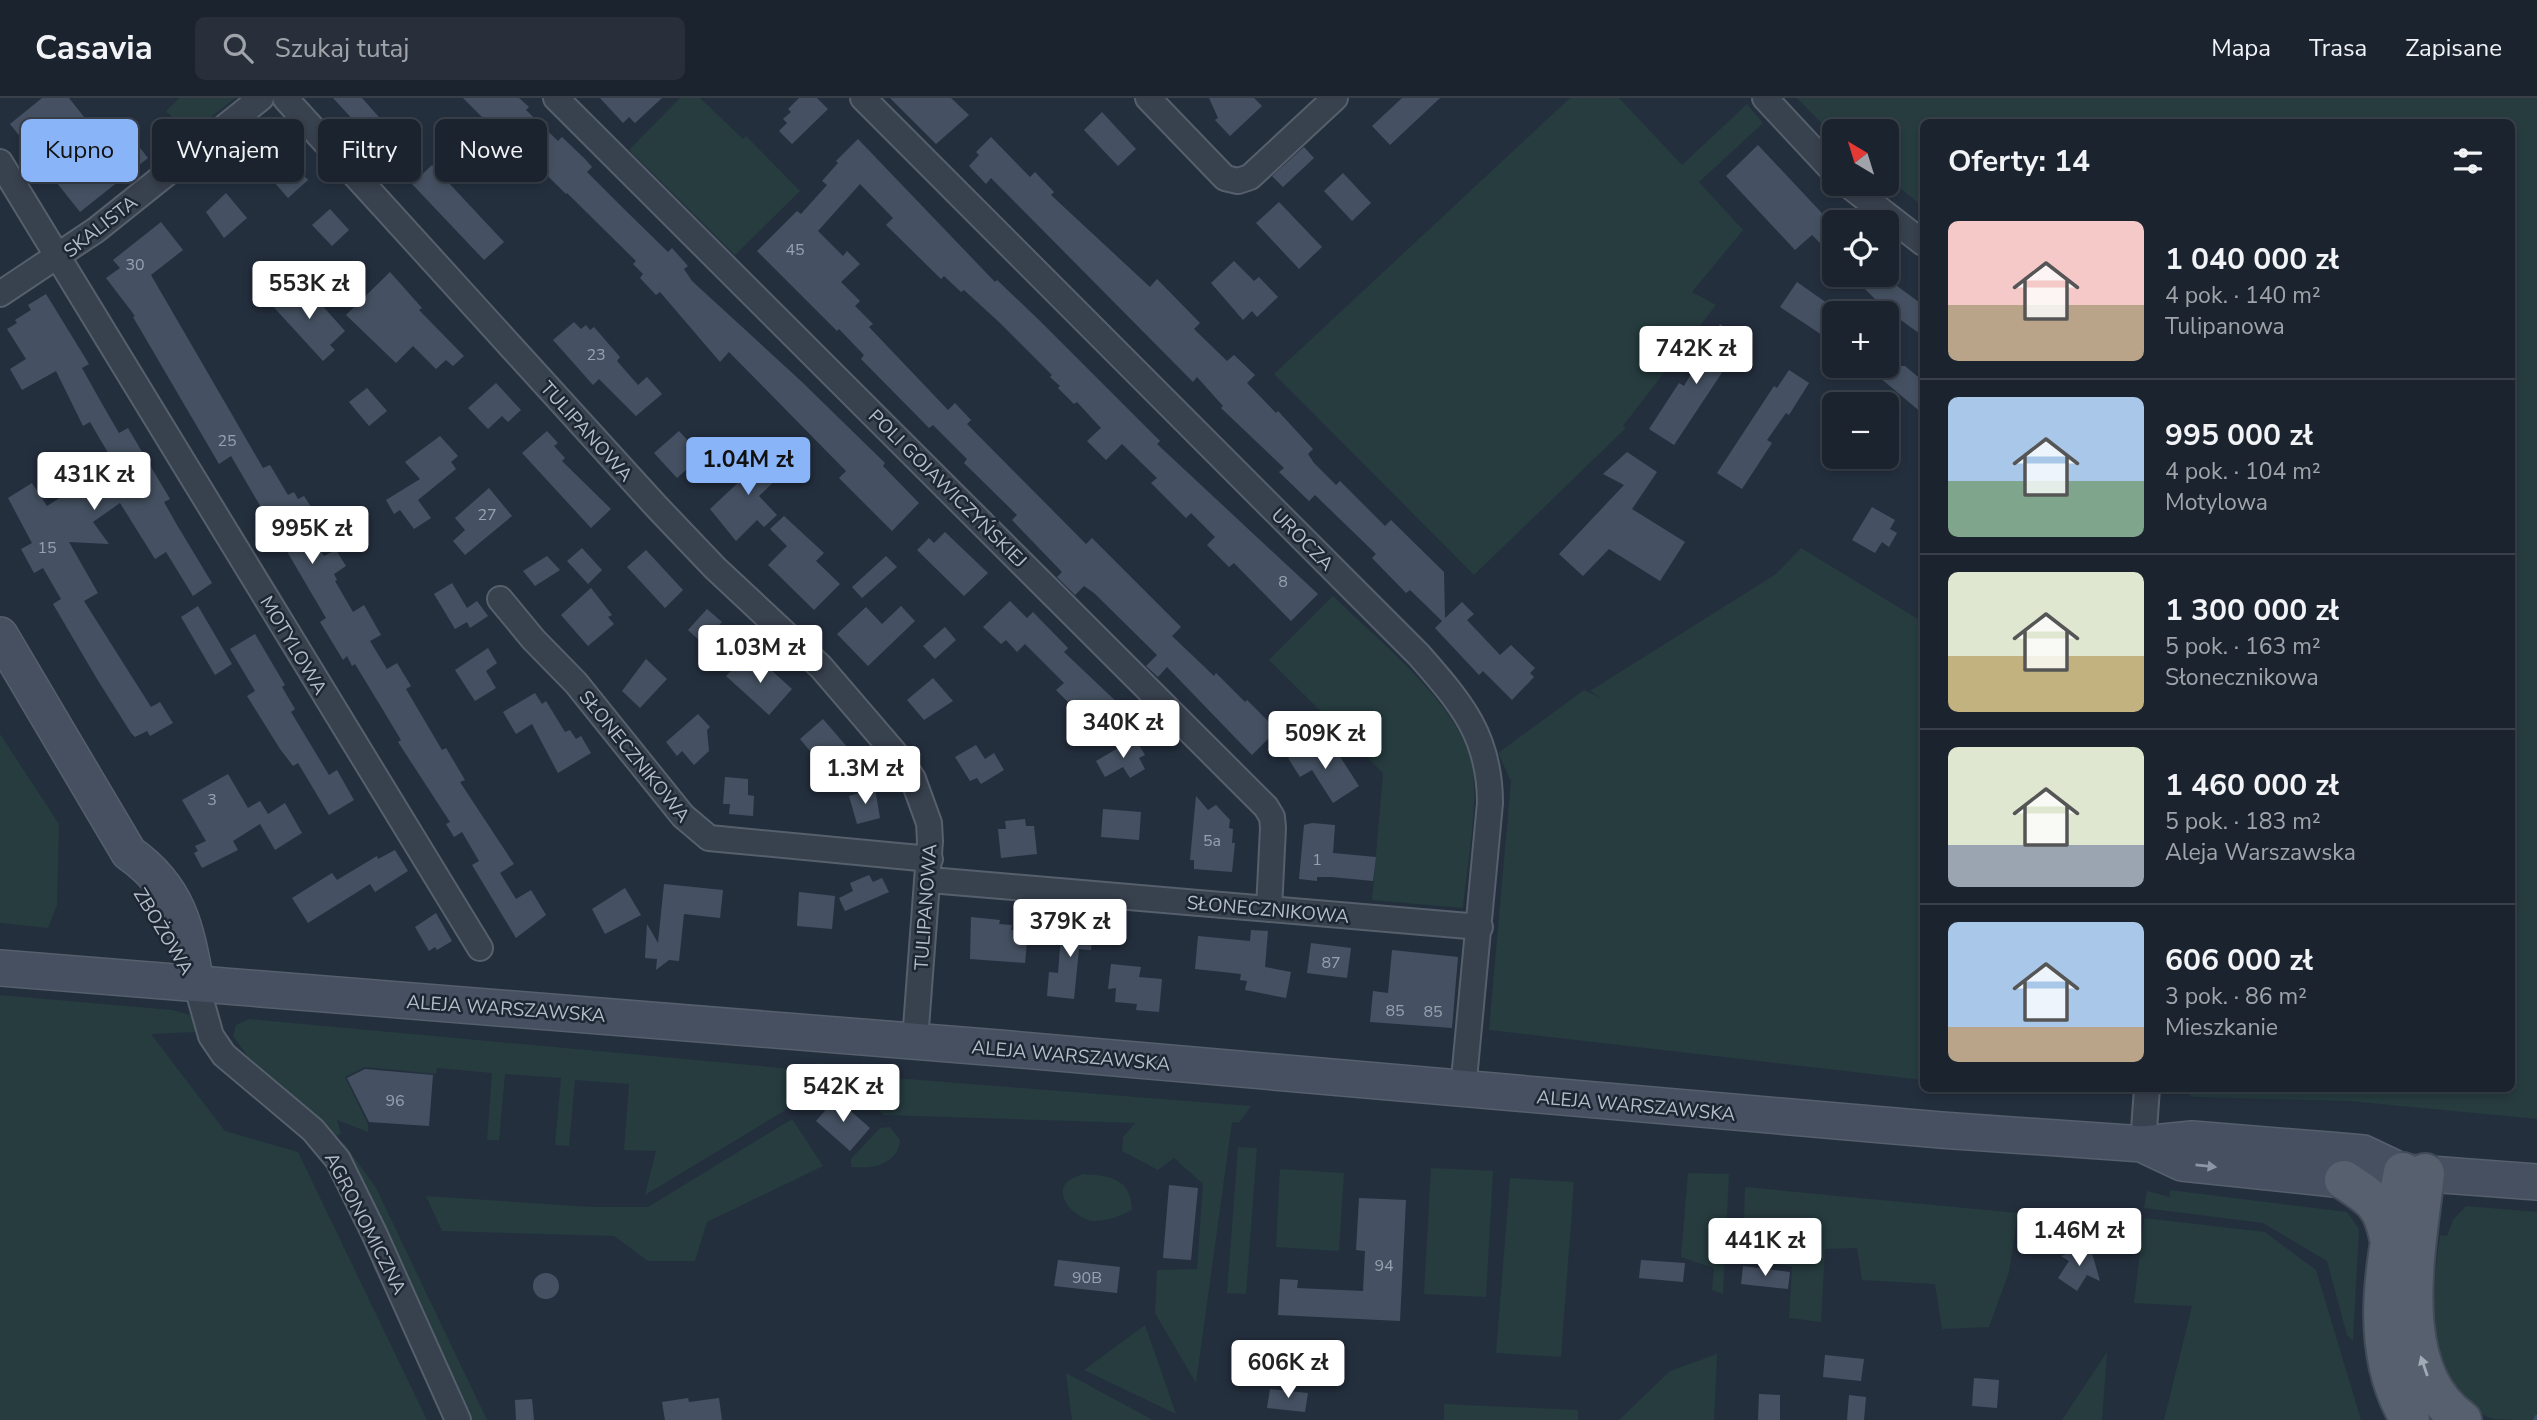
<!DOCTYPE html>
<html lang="pl">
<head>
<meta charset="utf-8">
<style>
	body { margin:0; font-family:"Nunito Sans",sans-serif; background:#282f3a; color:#f1f3f6; height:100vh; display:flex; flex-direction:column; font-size:26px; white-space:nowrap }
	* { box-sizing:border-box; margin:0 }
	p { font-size:23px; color:#a0a4aa }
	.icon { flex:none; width:38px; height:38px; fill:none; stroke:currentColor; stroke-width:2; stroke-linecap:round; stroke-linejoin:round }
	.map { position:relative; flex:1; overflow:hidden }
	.sheet { position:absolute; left:1920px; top:21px; width:595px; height:973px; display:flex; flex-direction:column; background:#1b232e; border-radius:10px; box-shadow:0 4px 10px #0003,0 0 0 2px #39404a }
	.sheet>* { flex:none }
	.top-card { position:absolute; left:21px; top:21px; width:665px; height:63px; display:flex; gap:14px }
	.needle { width:46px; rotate:322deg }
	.tools { position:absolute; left:1822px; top:21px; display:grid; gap:14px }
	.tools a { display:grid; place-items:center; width:77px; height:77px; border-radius:10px; background:#1b232e; box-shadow:0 4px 10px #0003,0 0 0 2px #39404a; font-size:35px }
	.price { position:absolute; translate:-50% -60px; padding:0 16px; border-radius:7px; background:#fff; color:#222; font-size:23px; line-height:46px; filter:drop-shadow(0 2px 4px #0008) }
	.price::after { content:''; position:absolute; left:50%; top:42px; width:21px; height:16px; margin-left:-10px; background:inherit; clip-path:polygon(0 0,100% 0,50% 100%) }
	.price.current { background:#8ab4f8; color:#111 }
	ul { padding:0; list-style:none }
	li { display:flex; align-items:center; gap:21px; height:175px; padding:0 28px }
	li+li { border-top:2px solid #39404a }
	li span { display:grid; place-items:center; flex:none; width:196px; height:140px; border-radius:10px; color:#555 }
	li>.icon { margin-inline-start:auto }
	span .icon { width:84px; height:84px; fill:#fffc; stroke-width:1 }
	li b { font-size:30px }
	h2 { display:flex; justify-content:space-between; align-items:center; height:84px; padding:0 28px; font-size:30px }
	.pill { padding:0 24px; border-radius:10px; background:#1b232e; box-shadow:0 4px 10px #0003,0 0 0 2px #39404a; font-size:24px; line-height:63px }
	.pill.current { background:#8ab4f8; color:#111 }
	header { display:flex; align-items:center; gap:42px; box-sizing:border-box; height:98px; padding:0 35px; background:#1b232e; border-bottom:2px solid #39404a }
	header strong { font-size:33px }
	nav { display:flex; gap:38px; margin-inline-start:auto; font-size:24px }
	.search { width:490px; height:63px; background:#282f3a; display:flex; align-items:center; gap:18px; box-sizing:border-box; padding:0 24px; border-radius:10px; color:#a0a4aa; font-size:26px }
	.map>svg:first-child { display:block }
</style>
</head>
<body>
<header>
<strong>Casavia</strong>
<div class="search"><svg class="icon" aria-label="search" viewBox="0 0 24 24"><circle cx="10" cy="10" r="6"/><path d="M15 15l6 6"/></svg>Szukaj tutaj</div>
<nav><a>Mapa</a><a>Trasa</a><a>Zapisane</a></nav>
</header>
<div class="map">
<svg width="2537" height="1322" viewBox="0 0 2537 1322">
	<rect width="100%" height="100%" fill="#242f3e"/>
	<path fill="#263c3f" d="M179,0H235L189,37L166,13Z
		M680,0H700L743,41L746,38L800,93L735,157L629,52Z
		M1570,0H1619L1682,67L1747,6L1763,25L1699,84L1743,132L1692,194L1716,207L1623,328L1626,330L1474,477L1274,276Z
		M1797,0H2537V1021L2349,1003L2193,999L2178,991L2511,990V24H1923V109L1887,79L1886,33H1834V38Z
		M1801,450L1923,524V982L1489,932L1511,683L1498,655L1584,592L1603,601L1590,593L1776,476Z
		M1333,498C1377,542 1463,608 1473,671C1478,709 1467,769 1463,810L1372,802L1383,675L1269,562Z
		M0,636L59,726L57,807L48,830L0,825Z
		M0,897L172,912L190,917L196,925L195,934L151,936L225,1033L298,1054L427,1322H0Z
		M249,921L793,971L819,965L857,969L645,1097L656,1053L624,1052L629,986L575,982L569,1048L555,1047L561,980L505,976L499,1042H487L492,975L437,970L436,976L365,969L345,979L368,1026V1034L337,1022L341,1035L335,1039L251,963L233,938L236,927Z
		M857,977L1251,1008L1239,1025L1232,1024L1196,1285L1155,1215L1157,1172L1197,1171L1203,1086L1174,1060L1158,1072L1122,1053L1123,1039L1135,1025L883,1017Z
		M792,1021L823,1068L707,1124L695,1163H648L614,1138L442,1133L426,1098L593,1109H648Z
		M890,1029L900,1042C898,1067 872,1071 851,1069V1061L880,1030Z
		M344,1045L376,1090L487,1322H458L329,1049Z
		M1238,1049L1257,1050L1246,1196L1227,1195Z
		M1431,1070L1493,1073L1486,1199L1424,1196Z
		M1280,1071L1344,1075L1339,1153L1276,1149Z
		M1688,1075L1729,1076L1723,1196L1712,1192L1714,1170L1681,1159Z
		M1083,1076C1110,1078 1131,1080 1132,1112C1120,1118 1108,1123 1094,1123C1079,1123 1052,1099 1067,1084C1071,1080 1079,1078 1083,1076Z
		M1510,1080L1574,1084L1561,1259L1496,1255Z
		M1745,1089L2018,1115L2009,1174L1989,1229L1942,1231L1935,1186L1862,1182L1857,1150L1825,1151L1821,1224L1789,1220L1792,1169L1760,1161L1744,1123Z
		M2170,1092L2347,1114L2359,1131L2353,1243L2347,1237L2327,1163L2263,1125L2144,1110L2147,1093L2170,1099Z
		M2466,1108L2537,1114V1322C2524,1322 2506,1322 2494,1321C2419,1297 2432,1196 2440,1137L2447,1138L2453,1122Z
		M2144,1120L2265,1134L2316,1172L2361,1322H2164L2192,1208L2134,1205Z
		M1145,1227L1176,1316L1084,1272Z
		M2107,1254L2102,1322H2062Z
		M1717,1256L1714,1322H1619L1670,1273Z
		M1066,1275L1153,1322H1072Z
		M1444,1306L1578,1312V1322H1444Z"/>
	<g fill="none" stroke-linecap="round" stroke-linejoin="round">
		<path stroke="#394c67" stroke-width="6" d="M2536,1322L2537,1320"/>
	</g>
	<path fill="#455162" d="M42,0H69L96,34L118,22L148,60L80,114L10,26Z
		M333,0H362L393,35L378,49Z
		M463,0H519L529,9L526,12L558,43L562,39L585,61L592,69L587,74L622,109L668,154L672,150L688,168L684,171L692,183L802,284L885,365L883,368L919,405L892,433L839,380L846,373L729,254L720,264L660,194L656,197L640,180L643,176L633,166L636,163L567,95L566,96L512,43L495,32Z
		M600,0H662L635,25L629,19L623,25Z
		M799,0H817L828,11L792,46L779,33L787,25L783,21L791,14L788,11Z
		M890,0H951L969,17L936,46Z
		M1209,0H1254L1262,8L1230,38L1215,22L1218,20Z
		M1402,0H1440L1390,47L1372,28Z
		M1102,14L1136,51L1118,68L1084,32Z
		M273,37L300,68L297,70L308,82L288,100L250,57Z
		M991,39L1030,79L1035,74L1054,94L1051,97L1150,189L1157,181L1200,225L1194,231L1227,263L1234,257L1255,277L1247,285L1276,315L1278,313L1313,351L1308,356L1314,365L1336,387L1340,383L1385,428L1391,422L1444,474L1445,520L1462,504L1474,516L1467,522L1500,557L1511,547L1535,570L1530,575L1534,579L1512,602L1483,573L1479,577L1435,530L1442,523L1410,492L1406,495L1372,460L1376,456L1315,397L1309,403L1279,374L1284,370L1221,310L1223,308L1197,279L1193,284L991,80L986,86L969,68L979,57L976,54Z
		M858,41L995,184L997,182L1039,222L1160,343L1157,346L1318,496L1291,523L1234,465L1229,469L1207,447L1215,439L1191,415L1186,420L1151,385L1157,380L1122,346L1106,362L1087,343L1101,330L1077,304L1074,306L1058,290L1060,288L1050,279L1052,277L1000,225L964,192L961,194L944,178L941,181L886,127L893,120L860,86L818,133L843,158L847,153L860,166L841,184L860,203L855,208L873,226L869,229L948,312L955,305L971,322L967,326L1086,446L1092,440L1181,529L1172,538L1214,578L1216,575L1245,604L1247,602L1277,632L1252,657L1167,569L1158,579L1146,568L1157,557L1094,495L1084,488L1075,497L1057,479L1062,474L1012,422L1017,417L964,365L967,361L933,327L929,330L861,261L864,257L839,231L837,233L757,153L797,113L801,116L827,87L822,83L838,65L836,63Z
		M1758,47L1834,128V159L1812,137L1795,152L1726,78Z
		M1304,49L1314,60L1283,89L1272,78Z
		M432,67L504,144L484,162L412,86Z
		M1343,75L1371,105L1352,123L1324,93Z
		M226,95L247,120L224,140L206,114Z
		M1279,104L1322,149L1299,171L1256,125Z
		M330,111L349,132L332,148L312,127Z
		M161,124L183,152L151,177L263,370L270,367L288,397L294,394L298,401L304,398L315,415L302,422L324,458L336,452L346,468L334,476L337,482L335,483L353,514L364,507L381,537L370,543L387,571L397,565L411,588L406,591L442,652L446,650L465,682L460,684L514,766L500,775L516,801L531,792L546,817L516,840L472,767L479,763L462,734L454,739L446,726L450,724L398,644L401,642L383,612L355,566L352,568L347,558L343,562L320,524L326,520L231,358L219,366L133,219L135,218L106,180L120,170L113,162Z
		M1234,163L1254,183L1259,179L1278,199L1257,219L1252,213L1243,222L1211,185Z
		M390,174L422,210L419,212L464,258L453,268L446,262L436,271L413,248L396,265L346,217Z
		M1851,177H1882L1923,207V238L1884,210Z
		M1797,184L1834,210V245L1780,209Z
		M296,191L306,202L312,196L345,233L330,247L335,252L323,263L269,204L281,194L287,200Z
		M46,196L89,266L82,270L101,304L119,335L128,330L170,401L164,404L177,427L212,485L193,498L166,454L155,461L120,405L93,424L109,446L69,444L98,495L84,503L151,609L160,604L173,625L150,638L147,633L135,639L131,635L97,581L53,506L61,501L43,470L34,475L21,451L32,445L8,400L32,385L47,408L114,365L90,324L83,328L56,273L22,292L10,271L26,261L7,231L17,225L15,222L31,212L28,207Z
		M574,224L581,231L586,227L590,232L594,229L620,259L617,263L638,287L647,279L662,296L636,318L599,281L593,287L553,242Z
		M1720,226L1743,243L1674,347L1649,331L1679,285L1684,288Z
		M1866,268H1905L1923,283V316Z
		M1789,272L1809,285L1789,317L1786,315L1767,342L1772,345L1742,391L1717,375L1774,288L1777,290Z
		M496,285L521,312L508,324L502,318L488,331L468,310Z
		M367,290L387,313L369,328L349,304Z
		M547,333L558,345L554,348L565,360L562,363L611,411L591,430L522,355Z
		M679,333L702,358L677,380L654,355Z
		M440,338L458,358L451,364L456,371L418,402L431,420L414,431L400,412L394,416L386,402L420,381L405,364Z
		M756,351L782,376L759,398L777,417L764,429L757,422L736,443L710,411L743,380L735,370Z
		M1627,354L1657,374L1632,411L1685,444L1660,483L1609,451L1583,478L1559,456L1624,387L1603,376Z
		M489,390L512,418L465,457L453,443L465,432L455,420Z
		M1872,409L1895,422L1890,431L1897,435L1889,449L1882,444L1875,455L1852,442Z
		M784,418L824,455L816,463L840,486L814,512L768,467L787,448L770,431Z
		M945,434L988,475L964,498L917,452L929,440L934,445Z
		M582,450L602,472L588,486L567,463Z
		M646,452L683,492L665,510L627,469Z
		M547,458L560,472L535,488L523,473Z
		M886,458L897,469L862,500L852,489Z
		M452,485L467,510L477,503L488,518L470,530L467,524L455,531L434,496Z
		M591,490L612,517L608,519L614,526L588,548L561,517Z
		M1010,503L1027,520L1033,514L1068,550L1064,554L1122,609L1108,623L1102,617L1094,625L1077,607L1070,602L1068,604L1056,592L1064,585L1025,546L1017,554L1006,542L1001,546L983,529Z
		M198,508L232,566L215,577L181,519Z
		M901,508L915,523L868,568L837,536L866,509L882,526Z
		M707,511L722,524L702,545L688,532Z
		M945,529L956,542L935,561L923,548Z
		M255,536L285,587L282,589L295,611L291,614L329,677L337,672L354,702L329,717L298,665L293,668L280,651L247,598L255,593L230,551Z
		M488,550L497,565L486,573L496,590L475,603L455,572Z
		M758,560L792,591L769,617L726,578L740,563L748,570Z
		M646,561L667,581L640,610L622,593Z
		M933,580L953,603L924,622L907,602Z
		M535,595L542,606L546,603L565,634L570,632L576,641L581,638L591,655L558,675L532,626L516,636L503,614Z
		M698,616L710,629L707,632L709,653L694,667L682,653L677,658L666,644Z
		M823,621L848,650L825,671L800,641Z
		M1135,640L1145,657L1139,660L1145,671L1130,680L1123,669L1105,679L1096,663Z
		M1314,644L1326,662L1337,654L1359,688L1333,705L1312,672L1300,679L1288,660Z
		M976,647L985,661L994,655L1004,672L981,686L977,680L970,683L955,659Z
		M228,676L248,710L260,703L268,716L285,705L302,735L275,752L260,726L233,743L238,752L202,770L194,755L198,753L195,748L206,743L182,702Z
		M725,679L748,681V697L754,698L753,718L729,716L730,706H723Z
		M875,690L880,720L857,726L849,698Z
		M1196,698L1208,712L1216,707L1230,722L1229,730L1233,731L1232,745H1235L1232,774L1194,771V762H1190Z
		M1103,711L1141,714L1139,742L1101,739Z
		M1025,721L1026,728H1034L1037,756L1001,760L998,731H1006L1005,723Z
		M1312,725L1335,727L1333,755L1376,759L1373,783L1331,779H1317V783L1299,781L1304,727Z
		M395,752L408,773L375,794L370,786L308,825L292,800L332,775L337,782L377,758L378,761Z
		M869,777L873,784L882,780L889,794L845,813L839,800L853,793L850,785Z
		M664,786L723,792L720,820L684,816L679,863L669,862L656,872L657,861L645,860L647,826L658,845Z
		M625,790L641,817L605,836L592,811Z
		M799,794L835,798L832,831L797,828Z
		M436,815L452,843L437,852L435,849L429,853L415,829Z
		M971,819L1000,822L999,826L1012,827L1011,832L1028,834L1025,865L970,861Z
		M1062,824L1093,825L1091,852L1079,851L1074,901L1047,898L1049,874L1058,875Z
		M1251,832L1268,833L1265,869L1291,874L1286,900L1245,892L1247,883L1240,882L1241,876L1195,871L1198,838L1250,843Z
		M1311,845L1351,850L1347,880L1307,875Z
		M1392,852L1458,859L1452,930L1370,924L1373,893L1388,895Z
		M1111,866L1141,869L1139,879L1162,881L1159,914L1136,912L1137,906L1115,904L1116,890L1108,891Z
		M365,971L433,977L429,1028L369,1024L347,980Z
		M836,1000L870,1030L850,1053L816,1023Z
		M1169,1087L1198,1090L1191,1162L1163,1160Z
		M1359,1100L1406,1102L1400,1223L1278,1217L1280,1181L1298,1182L1297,1190L1363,1193L1365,1153L1356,1152Z
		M2090,1148L2100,1183L2087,1177L2077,1193L2058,1180L2069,1163L2061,1158Z
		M1058,1162L1120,1169L1117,1195L1054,1188Z
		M1641,1162L1685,1165L1683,1184L1639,1180Z
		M1743,1168L1790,1174L1788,1191L1741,1186Z
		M533 1188a13 13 0 1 1 26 0a13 13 0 1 1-26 0Z
		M1825,1257L1864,1261L1861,1283L1823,1279Z
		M1974,1280L1999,1282L1997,1310L1972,1308Z
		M1270,1291L1308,1295L1305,1314L1267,1310Z
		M1759,1296L1780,1297V1322H1758Z
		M1849,1297L1866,1299L1864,1322H1847Z
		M688,1300L689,1304L719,1300L722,1322H665L662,1304Z
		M532,1301L534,1322H516L515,1302Z"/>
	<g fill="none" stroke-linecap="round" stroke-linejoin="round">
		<defs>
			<path id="street" d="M285,0L656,408L715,470L821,569L900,661L913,681L929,725L930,743L915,943
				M556,0L1266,709L1272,719L1273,730L1269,811
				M863,0L1419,557C1461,605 1490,638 1490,705L1463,992
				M1148,0L1225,80L1238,83L1250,79L1335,0
				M1765,0L1834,74
				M0,64L480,850
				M1847,86L1923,145
				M0,196L96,132L261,0
				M500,501L533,541L576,585L683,718L709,740L930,761
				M930,782L1480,829
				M196,885L211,938L224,957L313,1032L338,1062L374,1135L458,1322
				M2143,1046L2147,990"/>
			<path id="secondary" d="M0,537L129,755C179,790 186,830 196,885
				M0,870L999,950L1941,1032L2143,1046L2192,1041L2329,1052L2363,1055L2403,1074
				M2146,1048L2182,1065L2344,1082L2359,1084L2403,1074L2537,1084"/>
			<path id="primary" d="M2403,1074C2388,1154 2364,1247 2410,1322
				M2425,1075C2417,1150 2390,1272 2462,1322
				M2344,1082C2373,1101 2382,1106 2389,1140"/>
		</defs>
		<use href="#street" stroke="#565f6c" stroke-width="28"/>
		<use href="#secondary" stroke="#565f6c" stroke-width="38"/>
		<use href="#primary" stroke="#414a57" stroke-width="42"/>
		<use href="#street" stroke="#38414e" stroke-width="24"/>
		<use href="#secondary" stroke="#465061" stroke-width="35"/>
		<use href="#primary" stroke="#56606e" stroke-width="38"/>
	</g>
	<defs><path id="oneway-solid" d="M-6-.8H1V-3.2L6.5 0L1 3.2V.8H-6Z" transform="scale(1.75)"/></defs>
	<use fill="#8e96a5" href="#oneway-solid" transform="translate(2206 1068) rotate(6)"/>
	<use fill="#a1aab7" href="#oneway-solid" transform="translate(2424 1268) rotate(-109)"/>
	<g text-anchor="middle" stroke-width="5" stroke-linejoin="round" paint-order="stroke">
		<g font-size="16" fill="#98a1af">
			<text x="795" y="157">45</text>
			<text x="135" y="172">30</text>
			<text x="596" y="262">23</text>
			<text x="227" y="348">25</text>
			<text x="487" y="422">27</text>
			<text x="47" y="455">15</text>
			<text x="1283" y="489">8</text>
			<text x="212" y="707">3</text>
			<text x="1212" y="748">5a</text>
			<text x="1317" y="767">1</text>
			<text x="1331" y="870">87</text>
			<text x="1395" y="918">85</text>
			<text x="1433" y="919">85</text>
			<text x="395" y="1008">96</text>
			<text x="1384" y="1173">94</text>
			<text x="1087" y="1185">90B</text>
		</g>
		<g font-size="19" fill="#b4bcc9" stroke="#1d2633">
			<text transform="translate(100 128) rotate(-38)" y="7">SKALISTA</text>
			<text transform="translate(587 333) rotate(48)" y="7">TULIPANOWA</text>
			<text transform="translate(948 390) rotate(45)" y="7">POLI GOJAWICZYŃSKIEJ</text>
			<text transform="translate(1303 441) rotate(45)" y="7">UROCZA</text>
			<text transform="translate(294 547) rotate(59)" y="7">MOTYLOWA</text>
			<text transform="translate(635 658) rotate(51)" y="7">SŁONECZNIKOWA</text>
			<text transform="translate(925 809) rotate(-86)" y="7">TULIPANOWA</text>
			<text transform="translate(1268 811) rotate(5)" y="7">SŁONECZNIKOWA</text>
			<text transform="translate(164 833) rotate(59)" y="7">ZBOŻOWA</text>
			<text transform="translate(506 910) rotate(4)" y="7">ALEJA WARSZAWSKA</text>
			<text transform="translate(1071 957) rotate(5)" y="7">ALEJA WARSZAWSKA</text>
			<text transform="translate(1636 1007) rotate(5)" y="7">ALEJA WARSZAWSKA</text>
			<text transform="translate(366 1125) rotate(63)" y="7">AGRONOMICZNA</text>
		</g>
	</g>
</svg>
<div class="tools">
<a><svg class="needle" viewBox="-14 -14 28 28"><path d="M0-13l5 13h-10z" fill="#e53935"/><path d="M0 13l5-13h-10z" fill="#a0a4aa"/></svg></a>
<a><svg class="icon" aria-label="locate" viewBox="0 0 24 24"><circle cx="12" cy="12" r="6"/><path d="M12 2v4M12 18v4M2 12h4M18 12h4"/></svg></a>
<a>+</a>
<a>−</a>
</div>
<b class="price" style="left:309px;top:223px">553K zł</b>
<b class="price" style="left:1696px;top:288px">742K zł</b>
<b class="price current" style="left:748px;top:399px">1.04M zł</b>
<b class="price" style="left:94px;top:414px">431K zł</b>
<b class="price" style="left:312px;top:468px">995K zł</b>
<b class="price" style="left:760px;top:587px">1.03M zł</b>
<b class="price" style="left:1123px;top:662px">340K zł</b>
<b class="price" style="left:1325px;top:673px">509K zł</b>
<b class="price" style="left:865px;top:708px">1.3M zł</b>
<b class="price" style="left:1070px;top:861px">379K zł</b>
<b class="price" style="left:843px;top:1026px">542K zł</b>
<b class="price" style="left:2079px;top:1170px">1.46M zł</b>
<b class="price" style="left:1765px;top:1180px">441K zł</b>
<b class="price" style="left:1288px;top:1302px">606K zł</b>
<div class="top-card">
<a class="pill current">Kupno</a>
<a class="pill">Wynajem</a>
<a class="pill">Filtry</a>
<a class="pill">Nowe</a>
</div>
<section class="sheet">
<h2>Oferty: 14<svg class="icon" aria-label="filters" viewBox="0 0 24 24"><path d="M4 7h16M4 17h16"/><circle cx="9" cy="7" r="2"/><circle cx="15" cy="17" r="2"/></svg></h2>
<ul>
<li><span style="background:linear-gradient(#f6c9c9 60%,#b9a48a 0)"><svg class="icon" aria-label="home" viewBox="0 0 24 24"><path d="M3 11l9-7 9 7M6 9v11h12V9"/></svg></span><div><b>1 040 000 zł</b><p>4 pok. · 140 m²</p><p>Tulipanowa</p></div></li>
<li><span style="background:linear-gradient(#a9c7e8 60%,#7fa58c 0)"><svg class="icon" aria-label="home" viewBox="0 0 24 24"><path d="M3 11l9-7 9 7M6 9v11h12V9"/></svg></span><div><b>995 000 zł</b><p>4 pok. · 104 m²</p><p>Motylowa</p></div></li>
<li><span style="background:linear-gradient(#dfe7d0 60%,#c2b280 0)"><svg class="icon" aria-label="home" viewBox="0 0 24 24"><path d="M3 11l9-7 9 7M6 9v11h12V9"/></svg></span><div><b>1 300 000 zł</b><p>5 pok. · 163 m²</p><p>Słonecznikowa</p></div></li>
<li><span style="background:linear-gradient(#dfe7d0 70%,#9aa5b1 0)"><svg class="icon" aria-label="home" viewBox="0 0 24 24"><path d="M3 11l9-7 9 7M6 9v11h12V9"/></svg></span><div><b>1 460 000 zł</b><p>5 pok. · 183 m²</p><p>Aleja Warszawska</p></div></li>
<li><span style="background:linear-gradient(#a9c7e8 75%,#b9a48a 0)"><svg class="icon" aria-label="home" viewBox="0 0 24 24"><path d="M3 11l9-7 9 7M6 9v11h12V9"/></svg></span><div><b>606 000 zł</b><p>3 pok. · 86 m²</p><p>Mieszkanie</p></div></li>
</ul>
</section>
</div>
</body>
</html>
